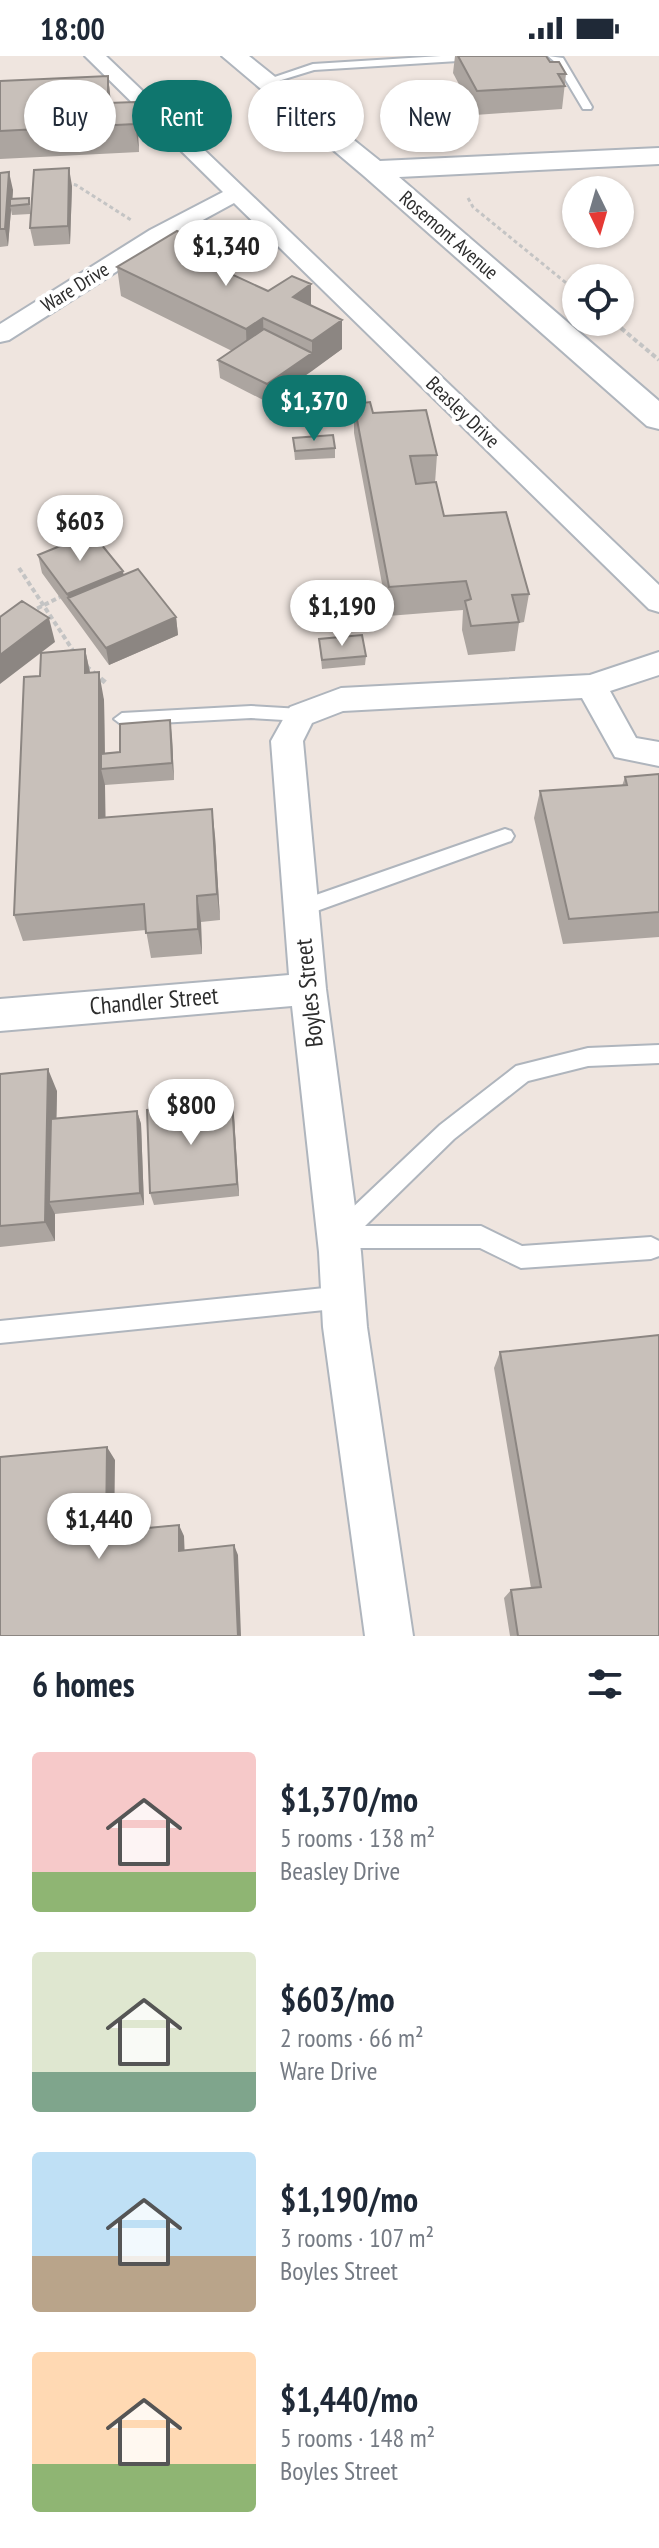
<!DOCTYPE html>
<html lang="en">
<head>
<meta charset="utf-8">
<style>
	body { margin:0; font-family:"PT Sans Narrow",sans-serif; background:#f6f6f7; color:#1f2937; height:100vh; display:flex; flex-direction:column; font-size:30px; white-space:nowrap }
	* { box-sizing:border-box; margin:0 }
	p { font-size:26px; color:#747a83 }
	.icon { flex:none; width:44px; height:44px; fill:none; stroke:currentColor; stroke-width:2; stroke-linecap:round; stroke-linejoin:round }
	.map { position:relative; height:1580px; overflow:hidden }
	.side { display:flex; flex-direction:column; background:#fff; flex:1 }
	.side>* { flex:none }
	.top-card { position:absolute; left:24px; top:24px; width:612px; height:72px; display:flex; gap:16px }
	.needle { width:52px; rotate:175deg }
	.fabs { position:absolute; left:562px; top:120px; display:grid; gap:16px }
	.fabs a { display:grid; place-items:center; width:72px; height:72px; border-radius:50%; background:#fff; box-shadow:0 2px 6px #0004; font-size:40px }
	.price { position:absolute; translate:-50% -68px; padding:0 18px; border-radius:28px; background:#fff; color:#222; font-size:26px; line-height:52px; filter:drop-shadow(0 2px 4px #0008) }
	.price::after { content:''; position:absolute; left:50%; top:48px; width:24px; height:18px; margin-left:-12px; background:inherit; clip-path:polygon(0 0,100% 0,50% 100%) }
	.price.current { background:#0f766e; color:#fff }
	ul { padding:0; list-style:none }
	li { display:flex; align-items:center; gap:24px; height:200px; padding:0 32px }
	li span { display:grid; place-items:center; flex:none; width:224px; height:160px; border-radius:8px; color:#555 }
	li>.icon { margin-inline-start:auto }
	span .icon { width:96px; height:96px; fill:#fffc; stroke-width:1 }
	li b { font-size:34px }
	h2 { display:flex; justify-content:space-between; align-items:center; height:96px; padding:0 32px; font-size:34px }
	.tag { padding:0 28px; border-radius:36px; background:#fff; box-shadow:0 2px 6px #0004; font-size:28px; line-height:72px }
	.tag.current { background:#0f766e; color:#fff }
	.status { display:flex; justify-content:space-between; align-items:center; height:56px; padding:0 40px; background:#fff; direction:ltr }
	.status svg { height:22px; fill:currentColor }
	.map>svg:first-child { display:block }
</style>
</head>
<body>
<div class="status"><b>18:00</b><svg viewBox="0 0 49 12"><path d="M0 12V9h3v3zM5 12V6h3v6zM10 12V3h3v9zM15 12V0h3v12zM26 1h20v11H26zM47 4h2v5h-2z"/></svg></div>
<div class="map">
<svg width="659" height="1580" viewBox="0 0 659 1580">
	<rect width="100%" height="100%" fill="#efe5df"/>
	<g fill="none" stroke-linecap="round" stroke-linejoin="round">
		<defs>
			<path id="lane" d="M441,0H495L490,3L314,14L265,29L260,26L313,8Z
				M548,0L563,2L592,51L591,53H583L555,6Z
				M251,650L301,653L309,659L301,665L251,662L122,669L114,663L122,657Z
				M505,773L511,775L514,780L511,785L300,861L293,859L291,853L293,847Z
				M659,989V1007L588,1010L528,1025L454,1083L365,1170H481L522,1190L651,1181L659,1185V1200L651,1203L521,1212L480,1192H338L330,1189L327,1181L332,1171L440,1069L516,1010L588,992Z
				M344,1230L352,1233L355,1241L352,1249L344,1252L0,1287V1265Z"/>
			<path id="street" d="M85,0H106L659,529V556L649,553L234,147L166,184L9,284L0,286V268L150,174L223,136Z
				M659,596V619L610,635L636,682L659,686V710L615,701L582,642L343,655L312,667L303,685L326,933L361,1196L367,1271L413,1580H365L323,1271L319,1196L292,950L0,975V943L289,919L271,685L290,651L341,632L590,619Z"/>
			<path id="secondary" d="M222,0H249L380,105L659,92V108L399,121L659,345V373L647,370L364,120Z"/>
		</defs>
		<use href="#lane" stroke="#afb5bd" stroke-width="4"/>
		<use href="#street" stroke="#afb5bd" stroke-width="4"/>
		<use href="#secondary" stroke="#afb5bd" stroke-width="4"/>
		<path stroke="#c4c4c4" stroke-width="3" stroke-dasharray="4 3" stroke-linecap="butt" d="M67,127L76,129L131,164
			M468,142L473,151L576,235
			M614,266L618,269"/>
		<path stroke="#c4c4c4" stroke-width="4" stroke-dasharray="5 3" stroke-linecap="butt" d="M615,267L659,304
			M19,512L76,599
			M30,556L60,541"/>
		<path stroke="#c4c4c4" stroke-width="5" stroke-dasharray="6 4" stroke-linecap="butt" d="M85,610L106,627"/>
		<use href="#lane" fill="#fff" fill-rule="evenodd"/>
		<use href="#street" fill="#fff" fill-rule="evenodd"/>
		<use href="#secondary" fill="#fff" fill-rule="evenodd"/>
	</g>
	<path fill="#aca5a0" d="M455,0H546L550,6L566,18L562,53L475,59L453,17Z
		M108,20L111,47L135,46L139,96L0,103V25Z
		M0,117L13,134L12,143L29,142L30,151V158L12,159L11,154L8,190L0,191Z
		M72,130L70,188L34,190L30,172Z
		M221,196L223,214L268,235L311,249L342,293L267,346L220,322L218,304L232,295L121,240L117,211Z
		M354,348L373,357L437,399L435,427L444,460L529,538L524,566L519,567L515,595L468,599L462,574L463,554L388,560L354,377Z
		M293,382L335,392V402L295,404Z
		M38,499L124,519L176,561L178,579L109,609L42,517Z
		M319,583L366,600L365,609L322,613Z
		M85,593L90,616L104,644L105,697L120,696L172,681L174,724L105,729V762L215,780L220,864L201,866L202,898L151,902L146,874L23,885L14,859L40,620Z
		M659,718V881L563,888L534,762L540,735L622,730L625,721Z
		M0,1018L57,1035L56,1063L137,1055L141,1068L144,1149L55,1158V1185L0,1191Z
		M234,1060L239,1140L154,1149L150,1137Z
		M500,1296L659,1580H510L504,1542L511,1534L531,1532L494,1312Z"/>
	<path fill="#8c8682" d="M108,20L111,47H108Z
		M135,46L138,74L139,96L135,68Z
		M69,112L72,130L70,188L68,170Z
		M9,116L13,134L12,150H10L11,154L8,190L5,173Z
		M221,196L223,225L205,206Z
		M311,228V257L293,241Z
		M263,262L264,291L247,303L246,273Z
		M342,264V293L312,315V285Z
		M312,297V315L267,346V328Z
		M123,515L126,532L68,542L71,556L67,538Z
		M176,561L178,579L109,609L106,592Z
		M49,562L55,586L0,628V599Z
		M85,593L91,622L85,617Z
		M99,616L104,644L105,713H101L105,729L106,789L99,762Z
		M170,664L172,681L174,724L172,707Z
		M212,753L215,780L220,864L217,838Z
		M197,840L201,866L202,898L198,873Z
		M48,1013L57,1035L55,1145L49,1146L55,1158V1185L45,1166Z
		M232,1046L234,1060L239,1140L237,1128Z
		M137,1055L141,1068L144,1149L140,1137Z
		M107,1391L115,1404L114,1486L106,1476Z
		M179,1469L184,1480L185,1504L179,1495Z
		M234,1489L238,1499L241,1580H238Z"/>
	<path fill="#c8c0ba" stroke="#8c8682" stroke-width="2" d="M458,0H546L550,6H559L566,18H558L565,30L477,35Z
		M108,20V47L135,46V68L0,75V25Z
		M69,112L68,170L30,172L34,114Z
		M9,116L5,173H0V117Z
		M29,142V148L10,150V143Z
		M177,175L221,196L205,206L268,235L292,220L311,228L293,241L342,264L312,285L263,262L246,273L117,211Z
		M264,273L312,297L267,328L218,304Z
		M370,346L373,357L426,354L437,399L410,400L416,428L436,426L444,460L506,456L529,538L512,539L519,566L471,570L465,545L471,543L466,525L389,531L354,348Z
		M333,379L335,392L295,395L293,382Z
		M92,477L123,515L67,538L38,499Z
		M138,513L176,561L106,592L68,542Z
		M22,545L49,562L0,599V561Z
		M362,579L366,600L322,604L319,583Z
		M85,593V617L99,616V762L212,753L217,838L197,840L198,873L146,877L144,848L14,859L24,621L40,620L41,597Z
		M170,664L172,707L101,713V698L120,696V668Z
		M659,718V856L569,863L540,735L627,729L625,721Z
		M48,1013L45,1166L0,1170V1018Z
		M232,1046L237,1128L150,1137L147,1054Z
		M137,1055L140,1137L49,1146L51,1063Z
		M659,1279V1580H518L511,1534L541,1531L500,1296Z
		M107,1391L106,1476L179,1469V1495L234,1489L238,1580H0V1401Z"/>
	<g text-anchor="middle" stroke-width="8" stroke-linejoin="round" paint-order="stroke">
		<g font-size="20" fill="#2d2d2d" stroke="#fff">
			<text transform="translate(449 179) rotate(41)" y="7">Rosemont Avenue</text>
			<text transform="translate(75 231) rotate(-32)" y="7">Ware Drive</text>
			<text transform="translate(463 356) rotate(44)" y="7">Beasley Drive</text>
		</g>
		<g font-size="24" fill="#2d2d2d" stroke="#fff">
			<text transform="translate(309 937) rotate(-96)" y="8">Boyles Street</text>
			<text transform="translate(154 945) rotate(-5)" y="8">Chandler Street</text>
		</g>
	</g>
</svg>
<div class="fabs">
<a><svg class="needle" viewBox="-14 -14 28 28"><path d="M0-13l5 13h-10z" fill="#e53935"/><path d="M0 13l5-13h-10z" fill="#747a83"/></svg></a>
<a><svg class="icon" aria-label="locate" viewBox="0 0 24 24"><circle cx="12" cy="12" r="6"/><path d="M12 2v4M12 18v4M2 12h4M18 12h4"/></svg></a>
</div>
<b class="price" style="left:226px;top:232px">$1,340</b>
<b class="price current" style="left:314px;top:387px">$1,370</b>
<b class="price" style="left:80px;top:507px">$603</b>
<b class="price" style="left:342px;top:592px">$1,190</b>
<b class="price" style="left:191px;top:1091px">$800</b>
<b class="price" style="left:99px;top:1505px">$1,440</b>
<div class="top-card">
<a class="tag">Buy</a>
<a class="tag current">Rent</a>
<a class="tag">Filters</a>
<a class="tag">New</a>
</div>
</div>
<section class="side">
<h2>6 homes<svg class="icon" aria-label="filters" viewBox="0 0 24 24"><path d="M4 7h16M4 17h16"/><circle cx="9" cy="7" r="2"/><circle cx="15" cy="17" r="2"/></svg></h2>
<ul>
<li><span style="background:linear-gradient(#f6c9c9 75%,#8fb573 0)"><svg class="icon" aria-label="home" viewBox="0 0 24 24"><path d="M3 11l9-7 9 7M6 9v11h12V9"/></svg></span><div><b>$1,370/mo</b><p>5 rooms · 138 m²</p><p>Beasley Drive</p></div></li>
<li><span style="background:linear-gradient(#dfe7d0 75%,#7fa58c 0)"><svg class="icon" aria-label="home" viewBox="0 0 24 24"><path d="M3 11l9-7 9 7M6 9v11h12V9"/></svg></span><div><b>$603/mo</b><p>2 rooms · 66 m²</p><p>Ware Drive</p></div></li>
<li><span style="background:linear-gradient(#bfe0f5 65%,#b9a48a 0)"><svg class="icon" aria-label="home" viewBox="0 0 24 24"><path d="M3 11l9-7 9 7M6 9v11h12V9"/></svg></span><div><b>$1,190/mo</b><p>3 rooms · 107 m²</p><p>Boyles Street</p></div></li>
<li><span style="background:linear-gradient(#ffd9b3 70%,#8fb573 0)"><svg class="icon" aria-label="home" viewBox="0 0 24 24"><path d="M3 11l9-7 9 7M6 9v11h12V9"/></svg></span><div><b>$1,440/mo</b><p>5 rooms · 148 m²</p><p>Boyles Street</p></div></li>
</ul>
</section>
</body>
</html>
